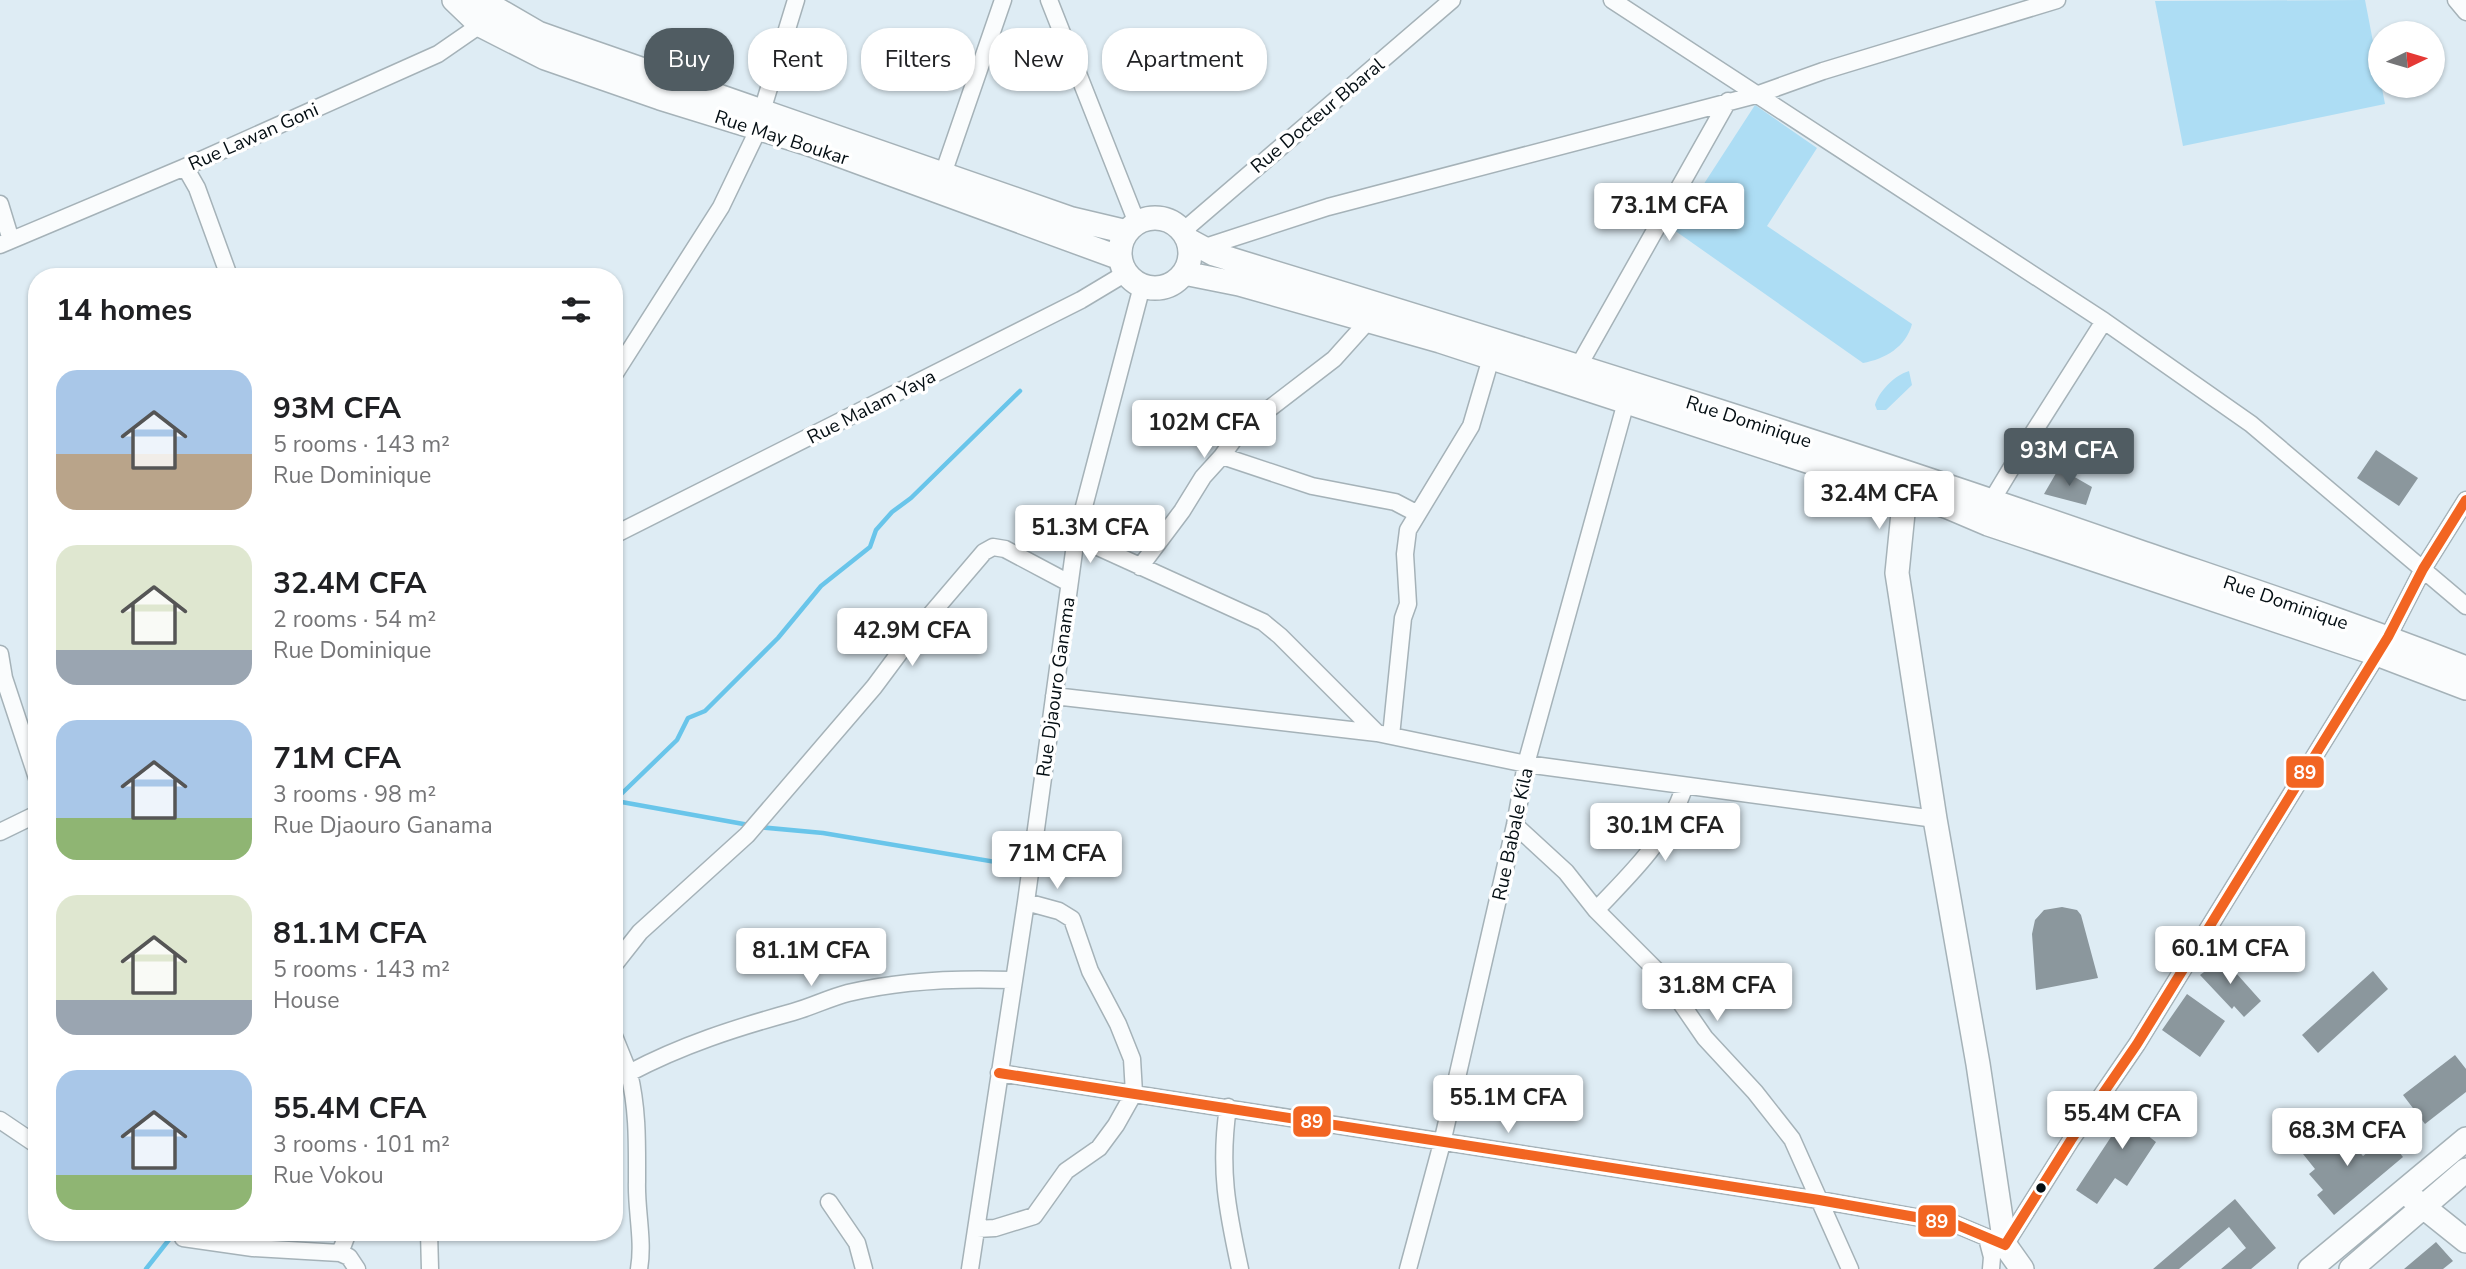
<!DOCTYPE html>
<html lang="en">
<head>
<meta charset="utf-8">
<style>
	body { margin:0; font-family:"Nunito Sans",sans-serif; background:#f6f6f6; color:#202124; height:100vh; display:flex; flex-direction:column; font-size:26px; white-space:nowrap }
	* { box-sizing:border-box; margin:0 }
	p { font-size:23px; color:#757577 }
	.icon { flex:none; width:38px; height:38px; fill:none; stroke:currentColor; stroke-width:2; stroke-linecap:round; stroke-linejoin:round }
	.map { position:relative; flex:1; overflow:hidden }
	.drawer { position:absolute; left:28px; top:268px; width:595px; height:973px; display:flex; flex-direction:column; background:#fff; border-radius:28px; box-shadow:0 2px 5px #0004 }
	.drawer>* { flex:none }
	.top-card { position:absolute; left:644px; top:28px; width:665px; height:63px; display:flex; gap:14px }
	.needle { width:46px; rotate:85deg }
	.tools { position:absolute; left:2368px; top:21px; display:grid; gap:14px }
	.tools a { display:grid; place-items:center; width:77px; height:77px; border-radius:50%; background:#fff; box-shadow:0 2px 5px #0004; font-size:35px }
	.price { position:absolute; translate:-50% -60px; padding:0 16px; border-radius:7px; background:#fff; color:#222; font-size:23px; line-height:46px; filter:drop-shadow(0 2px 4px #0008) }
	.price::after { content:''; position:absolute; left:50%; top:42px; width:21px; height:16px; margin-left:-10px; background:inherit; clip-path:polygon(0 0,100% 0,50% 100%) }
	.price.current { background:#505c62; color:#fff }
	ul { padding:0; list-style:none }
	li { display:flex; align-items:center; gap:21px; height:175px; padding:0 28px }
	li span { display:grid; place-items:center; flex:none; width:196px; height:140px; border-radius:21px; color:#555 }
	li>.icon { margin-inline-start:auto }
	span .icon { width:84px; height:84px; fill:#fffc; stroke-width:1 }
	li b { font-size:30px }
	h2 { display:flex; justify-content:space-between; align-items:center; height:84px; padding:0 28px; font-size:30px }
	.pill { padding:0 24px; border-radius:28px; background:#fff; box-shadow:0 2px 5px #0004; font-size:24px; line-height:63px }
	.pill.current { background:#505c62; color:#fff }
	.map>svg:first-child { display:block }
</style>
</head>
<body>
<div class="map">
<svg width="2466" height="1269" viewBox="0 0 2466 1269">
	<rect width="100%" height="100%" fill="#deecf4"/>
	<path fill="#adddf4" d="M2365,0L2385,104L2183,146L2155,1Z
		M1755,105L1817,148L1767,226L1912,324C1906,347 1885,359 1863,363L1674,230Z
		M1909,371L1912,385L1886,410H1877L1875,405C1879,391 1895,375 1909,371Z"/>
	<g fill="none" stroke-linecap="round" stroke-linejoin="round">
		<path stroke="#69c5ea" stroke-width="4.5" d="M614,801L677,740L688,718L705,711L778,638L821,586L870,547L876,530L892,512L911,498L1020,391
			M616,801L749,825
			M758,827L823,833L1026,867
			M146,1269L175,1232"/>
	</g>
	<path fill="#8b979d" d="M1008,32L1042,41L1038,50L1045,52L1041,60L1047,62L1042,71L1049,74L1042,90L993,75Z
		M2376,450L2418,478L2399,506L2357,478Z
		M2059,468L2092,487L2086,505L2044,494Z
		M2062,907L2077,910L2081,915L2098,978L2036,990L2032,934L2035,920L2044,910Z
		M2219,954L2261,1001L2244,1017L2234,1006L2232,1009L2200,975L2204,972L2202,969Z
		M2373,971L2388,989L2318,1053L2302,1035Z
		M2187,994L2225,1021L2200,1057L2162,1030Z
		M2455,1055L2466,1069V1092L2425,1124L2403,1095Z
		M2138,1096L2162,1112L2147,1135L2156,1142L2127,1186L2115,1178L2097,1204L2076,1190Z
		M2329,1131L2334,1138L2342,1132L2363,1156L2387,1137L2403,1157L2334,1215L2317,1195L2323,1190L2309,1174L2315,1169L2303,1154Z
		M2235,1199L2276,1248L2251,1269H2221L2246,1248L2229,1227L2179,1269H2153Z
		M2436,1242L2453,1261L2443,1269H2404Z"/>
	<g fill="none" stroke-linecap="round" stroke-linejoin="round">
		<defs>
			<path id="street" d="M1049,0L1137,223
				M1612,0L2104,321L2251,424L2466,606
				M2456,0L2466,12
				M762,111L796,0
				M185,167L197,188L229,276
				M943,174L1003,0
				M0,204L11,240
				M1183,231L1452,0
				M0,245L185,167L438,54L480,25L483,18
				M1202,248L1328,207L1756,95L1823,71L2057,0
				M1369,320L1334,359L1239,432L1222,456L1312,486L1395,502L1416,513
				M1578,367L1728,101
				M614,375L721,207L758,130
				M1991,510L1992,500L2021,452L2104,321
				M614,535L1081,300L1126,273
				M1076,537L1263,622L1280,636L1377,733
				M1140,567L1182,511L1203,477L1222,456
				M0,654L4,678L37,778
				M1054,696L1377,733L1526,764L1935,819
				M1391,736L1403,618L1408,604L1405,554L1408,530L1471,426L1491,358
				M1515,825L1566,872L1596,910L1663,977L1705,1038L1755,1092L1792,1139L1850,1269
				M0,832L37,814
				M1596,910C1636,868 1665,842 1685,786
				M614,965L640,932L747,835L874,687L909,640L984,552L993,547L1005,549L1069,583
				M614,1036L629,1073C682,1045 735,1028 793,1012C811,1007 829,998 848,993C902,980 957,978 1012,980
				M629,1073C638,1110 637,1145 637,1182C636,1210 644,1241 639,1269
				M999,1073L1819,1200L1955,1224L2005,1245L2071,1140L2137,1044L2388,637L2423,569L2466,500
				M1228,1107C1219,1169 1227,1209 1240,1269
				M0,1120L37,1145
				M829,1202L857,1243L864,1269
				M977,1229L995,1228L1034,1216L1066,1171L1099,1148L1116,1125L1134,1093L1132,1059L1118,1024L1090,971L1072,919L1059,911L1026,902
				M429,1232L430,1269
				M183,1238L253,1248L340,1253L349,1257L357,1269
				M1987,1238L1992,1257L1991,1269
				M340,1253L348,1232
				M970,1269L1026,902L1076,537L1142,286
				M1408,1269L1442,1143L1515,825L1526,764L1626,402"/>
			<path id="secondary" d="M454,0L480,25L545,58L660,98L809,144L1120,258
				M481,0L538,33L569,44L1072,219L1127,232
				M1120 253a35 35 0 1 1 70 0a35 35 0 1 1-70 0Z
				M1188,240L1214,254L1243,263C1545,355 1846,449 2143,553C2251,590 2360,626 2466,668
				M1184,273L1239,284L1440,341L1948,507L1988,524L2377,654L2466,688
				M1909,480L1905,493L1897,573L1935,819L1978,1064L2005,1245L2022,1269
				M2411,1197L2466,1241
				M2310,1269L2466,1139
				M2351,1269L2466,1170"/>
		</defs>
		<use href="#street" stroke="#a5b2b8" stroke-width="19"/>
		<use href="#secondary" stroke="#a5b2b8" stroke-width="26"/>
		<use href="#street" stroke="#fafcfd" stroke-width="16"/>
		<use href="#secondary" stroke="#fafcfd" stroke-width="23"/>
		<defs>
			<path id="bus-1" d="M999,1073L1819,1200L1955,1224L2005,1245L2071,1140L2137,1044L2388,637L2423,569L2466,500"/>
		</defs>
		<use href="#bus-1" stroke="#fff" stroke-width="16"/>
		<use href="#bus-1" stroke="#f26522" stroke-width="10"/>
	</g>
	<circle fill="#040e13" stroke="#fff" stroke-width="2.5" cx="2041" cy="1188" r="6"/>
	<g text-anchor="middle" stroke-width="7" stroke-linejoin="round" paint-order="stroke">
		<g font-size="19" fill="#040e13" stroke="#fff">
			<text transform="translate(1317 115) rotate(-40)" y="7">Rue Docteur Bbaral</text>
			<text transform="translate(253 136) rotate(-24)" y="7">Rue Lawan Goni</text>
			<text transform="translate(782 137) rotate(18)" y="7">Rue May Boukar</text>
			<text transform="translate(871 406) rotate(-27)" y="7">Rue Malam Yaya</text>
			<text transform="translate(1749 421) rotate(18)" y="7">Rue Dominique</text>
			<text transform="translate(2286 602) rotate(19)" y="7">Rue Dominique</text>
			<text transform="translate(1055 687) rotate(-82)" y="7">Rue Djaouro Ganama</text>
			<text transform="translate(1512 834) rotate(-78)" y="7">Rue Babale Kila</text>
		</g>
	</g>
	<g stroke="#fff" stroke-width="2.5">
		<rect x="2285" y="755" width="40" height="34" rx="7" fill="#f26522"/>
		<rect x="1292" y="1105" width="40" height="33" rx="7" fill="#f26522"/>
		<rect x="1917" y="1204" width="40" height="34" rx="7" fill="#f26522"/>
	</g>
	<g font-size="19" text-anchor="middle" font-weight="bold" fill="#fff">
		<text x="2305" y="779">89</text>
		<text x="1312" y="1128">89</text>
		<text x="1937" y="1228">89</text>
	</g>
</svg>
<div class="tools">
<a><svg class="needle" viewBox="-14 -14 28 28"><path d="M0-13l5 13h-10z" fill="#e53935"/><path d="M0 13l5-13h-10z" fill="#757577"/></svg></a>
</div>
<b class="price" style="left:1669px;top:243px">73.1M CFA</b>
<b class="price" style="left:1204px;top:460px">102M CFA</b>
<b class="price current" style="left:2069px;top:488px">93M CFA</b>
<b class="price" style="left:1879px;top:531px">32.4M CFA</b>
<b class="price" style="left:1090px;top:565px">51.3M CFA</b>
<b class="price" style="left:912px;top:668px">42.9M CFA</b>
<b class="price" style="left:1665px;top:863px">30.1M CFA</b>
<b class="price" style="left:1057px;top:891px">71M CFA</b>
<b class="price" style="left:2230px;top:986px">60.1M CFA</b>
<b class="price" style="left:811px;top:988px">81.1M CFA</b>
<b class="price" style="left:1717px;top:1023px">31.8M CFA</b>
<b class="price" style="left:1508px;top:1135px">55.1M CFA</b>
<b class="price" style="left:2122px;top:1151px">55.4M CFA</b>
<b class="price" style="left:2347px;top:1168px">68.3M CFA</b>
<div class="top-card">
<a class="pill current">Buy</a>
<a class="pill">Rent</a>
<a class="pill">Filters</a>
<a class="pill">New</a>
<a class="pill">Apartment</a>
</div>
<section class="drawer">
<h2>14 homes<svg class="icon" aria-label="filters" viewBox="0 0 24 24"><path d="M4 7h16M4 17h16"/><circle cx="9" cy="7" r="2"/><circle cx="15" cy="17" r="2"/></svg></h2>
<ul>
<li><span style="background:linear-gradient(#a9c7e8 60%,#b9a48a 0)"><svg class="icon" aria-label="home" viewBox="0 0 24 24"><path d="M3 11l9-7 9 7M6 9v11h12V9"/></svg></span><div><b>93M CFA</b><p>5 rooms · 143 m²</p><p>Rue Dominique</p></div></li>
<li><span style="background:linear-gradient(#dfe7d0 75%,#9aa5b1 0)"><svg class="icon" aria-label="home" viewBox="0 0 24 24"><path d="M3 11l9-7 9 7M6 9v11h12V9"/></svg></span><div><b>32.4M CFA</b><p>2 rooms · 54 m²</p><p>Rue Dominique</p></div></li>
<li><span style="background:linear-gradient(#a9c7e8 70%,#8fb573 0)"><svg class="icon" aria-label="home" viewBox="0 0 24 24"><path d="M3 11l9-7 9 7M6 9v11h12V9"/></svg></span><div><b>71M CFA</b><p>3 rooms · 98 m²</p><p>Rue Djaouro Ganama</p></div></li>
<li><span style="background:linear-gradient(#dfe7d0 75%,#9aa5b1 0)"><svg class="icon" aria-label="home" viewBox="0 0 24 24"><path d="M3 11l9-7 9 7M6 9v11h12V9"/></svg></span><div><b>81.1M CFA</b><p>5 rooms · 143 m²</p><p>House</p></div></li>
<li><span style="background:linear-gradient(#a9c7e8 75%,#8fb573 0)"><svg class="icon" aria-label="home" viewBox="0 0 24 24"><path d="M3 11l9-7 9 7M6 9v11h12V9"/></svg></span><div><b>55.4M CFA</b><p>3 rooms · 101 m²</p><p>Rue Vokou</p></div></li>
</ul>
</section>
</div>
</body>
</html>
